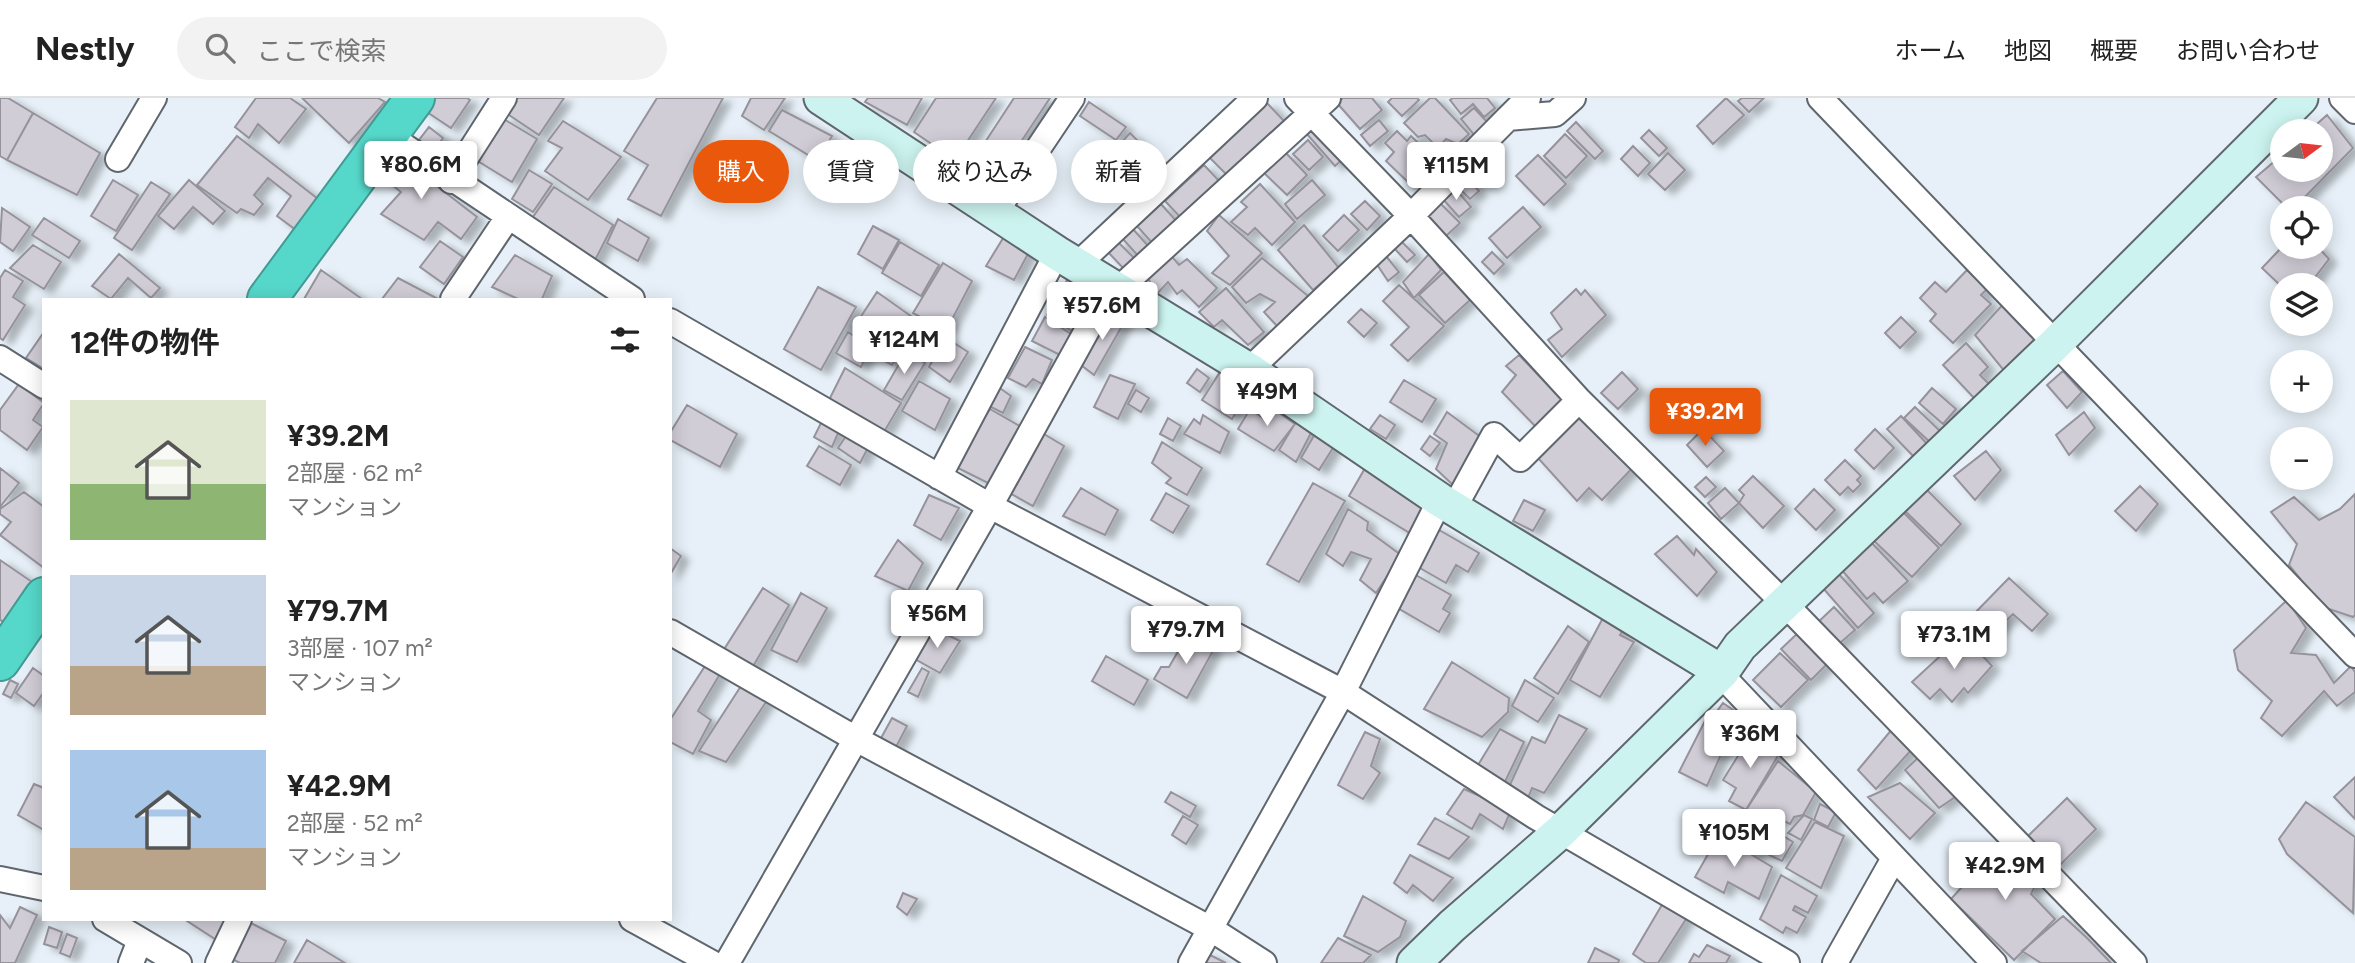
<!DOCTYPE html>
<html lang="ja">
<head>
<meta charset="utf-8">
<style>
	body { margin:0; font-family:Figtree,"Noto Sans JP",sans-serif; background:#f2f2f2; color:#222; height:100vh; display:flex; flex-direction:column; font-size:26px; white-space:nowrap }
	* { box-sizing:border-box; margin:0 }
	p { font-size:23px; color:#767676 }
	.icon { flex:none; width:38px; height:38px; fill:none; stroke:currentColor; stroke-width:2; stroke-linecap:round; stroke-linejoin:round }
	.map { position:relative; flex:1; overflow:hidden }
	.drawer { position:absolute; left:42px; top:200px; width:630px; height:623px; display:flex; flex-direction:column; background:#fff; border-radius:0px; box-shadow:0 4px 18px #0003 }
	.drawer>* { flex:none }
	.hud { position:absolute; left:693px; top:42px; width:665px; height:63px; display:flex; gap:14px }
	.needle { width:46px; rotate:75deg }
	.controls { position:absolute; left:2270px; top:21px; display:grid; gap:14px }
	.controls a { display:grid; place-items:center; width:63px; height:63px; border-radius:50%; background:#fff; box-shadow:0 4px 18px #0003; font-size:35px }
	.price { position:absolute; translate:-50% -60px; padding:0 16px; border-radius:7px; background:#fff; color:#222; font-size:23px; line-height:46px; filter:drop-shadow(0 2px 4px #0008) }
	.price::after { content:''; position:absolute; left:50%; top:42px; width:21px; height:16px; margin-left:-10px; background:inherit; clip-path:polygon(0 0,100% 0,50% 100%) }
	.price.on { background:#ea580c; color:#fff }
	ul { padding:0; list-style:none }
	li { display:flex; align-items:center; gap:21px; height:175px; padding:0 28px }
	li span { display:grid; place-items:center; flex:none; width:196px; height:140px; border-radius:0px; color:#555 }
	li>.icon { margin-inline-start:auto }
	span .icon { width:84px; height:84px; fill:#fffc; stroke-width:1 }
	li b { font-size:30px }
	h2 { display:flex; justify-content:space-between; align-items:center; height:84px; padding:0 28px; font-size:30px }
	.pill { padding:0 24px; border-radius:32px; background:#fff; box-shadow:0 4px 18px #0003; font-size:24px; line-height:63px }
	.pill.on { background:#ea580c; color:#fff }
	header { display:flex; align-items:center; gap:42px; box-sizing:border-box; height:98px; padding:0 35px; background:#fff; border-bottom:2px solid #e0e0e0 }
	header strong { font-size:33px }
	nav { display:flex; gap:38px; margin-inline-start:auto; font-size:24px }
	.search { width:490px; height:63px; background:#f2f2f2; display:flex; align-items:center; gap:18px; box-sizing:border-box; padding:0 24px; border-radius:38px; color:#767676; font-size:26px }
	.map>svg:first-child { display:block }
</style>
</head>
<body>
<header>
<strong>Nestly</strong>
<div class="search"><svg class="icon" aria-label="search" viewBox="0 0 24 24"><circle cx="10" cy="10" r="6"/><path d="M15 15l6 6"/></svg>ここで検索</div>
<nav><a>ホーム</a><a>地図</a><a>概要</a><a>お問い合わせ</a></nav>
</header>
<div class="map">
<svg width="2355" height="865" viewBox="0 0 2355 865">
	<defs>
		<filter id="shadow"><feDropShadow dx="8" dy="4.5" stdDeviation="3.5" flood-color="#0004"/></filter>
	</defs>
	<rect width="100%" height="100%" fill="#e7f0f8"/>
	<path fill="#d1cdd7" stroke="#96929b" stroke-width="2" filter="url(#shadow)" d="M0,0H8L33,15L7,62L0,58Z
		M256,0H290L306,11L279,45L258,26L249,40L235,29Z
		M302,0H378L385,4L349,45Z
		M428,0H467L470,2L451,30L421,10Z
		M516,0H564L539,37L506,15Z
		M657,0H723L661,118L628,101L648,67L624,53Z
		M751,0H785L764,32L742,18Z
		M868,0H922L907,27L865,4Z
		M936,0H996L955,62L914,34Z
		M1014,0H1050L999,77L974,61Z
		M1343,0H1372L1382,12L1360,31L1337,5Z
		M1392,0H1417L1419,2L1402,18L1388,4Z
		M1430,0H1435L1469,36L1458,46L1446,41L1438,50L1425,37L1418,39L1404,25Z
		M1453,0H1487L1495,10L1484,19L1473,6L1461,16L1450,2Z
		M1726,0L1744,17L1713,46L1697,28Z
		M1742,0H1764L1749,14L1738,3Z
		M1089,4L1126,29L1116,42L1080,18Z
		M1267,5L1284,23L1227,77L1210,60Z
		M1474,10L1489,26L1475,38L1461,21Z
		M782,12L832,38L818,63L769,33Z
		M33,15L100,55L77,97L7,62Z
		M2327,17L2353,50L2294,110H2287L2256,79L2282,57V72H2320V33H2309Z
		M502,20L537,41L512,84L476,62Z
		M1379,22L1388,33L1370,48L1361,37Z
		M563,23L621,59L588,102L545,73L562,50L548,43Z
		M1576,24L1603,53L1595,61L1567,33Z
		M1316,26L1345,59L1335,68L1306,35Z
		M429,29L443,40L434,53L419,42Z
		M1649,32L1667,50L1659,58L1641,40Z
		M1397,33L1407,43L1411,38L1435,61L1411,87L1386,63L1394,54L1385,45Z
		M1130,35L1142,47L1133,57L1120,46Z
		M1565,36L1587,58L1566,80L1544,58Z
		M237,38L318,101L296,132L277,118L291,98L268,80L254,97L263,106L254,117L241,111L237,115L197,87Z
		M1308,42L1323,59L1309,72L1293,56Z
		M1447,45L1457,57L1445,67L1435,56Z
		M1633,48L1650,65L1638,78L1621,61Z
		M389,51L477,119L461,141L438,124L424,142L381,116L401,94L373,72Z
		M1285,54L1307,77L1287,97L1264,75Z
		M1668,55L1685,72L1665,92L1648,76Z
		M1538,57L1566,86L1544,107L1516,78Z
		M1204,67L1222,86L1183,122L1165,103Z
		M529,72L552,86L533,114L512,101Z
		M1464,78L1479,93L1470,101L1455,86Z
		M113,82L138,97L116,133L91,118Z
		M189,82L225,113L213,126L193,109L174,131L158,118Z
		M1312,82L1325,97L1297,121L1285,106Z
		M151,84L170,96L132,152L114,140Z
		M1260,86L1295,124L1272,147L1255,130L1248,137L1231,124L1247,109L1241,104Z
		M554,89L613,127L592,168L528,126Z
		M1454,89L1471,109L1459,119L1442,100Z
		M1365,103L1380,118L1367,132L1351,116Z
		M1438,103L1460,125L1446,138L1425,117Z
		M1161,106L1179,126L1155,148L1137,128Z
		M1523,109L1541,129L1507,160L1489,140Z
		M2,110L30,129L13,153L0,144Z
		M1219,117L1262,155L1230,187L1212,175L1229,158L1207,133Z
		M1344,117L1359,132L1338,153L1323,138Z
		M44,120L80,143L69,160L32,137Z
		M618,121L649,140L638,163L607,145Z
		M1304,127L1339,170L1313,192L1278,152Z
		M873,128L899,142L883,171L858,156Z
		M1132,130L1150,150L1140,160L1122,140Z
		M1005,137L1029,154L1014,182L986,168Z
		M440,143L463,159L444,186L420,169Z
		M1117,143L1136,162L1125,172L1107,153Z
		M1401,143L1415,157L1407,164L1394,150Z
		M900,144L939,167L921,198L882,175Z
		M33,147L61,164L44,191L10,170Z
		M2282,149H2318L2329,161L2309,187L2282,189L2262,170Z
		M1492,154L1504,166L1494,176L1482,164Z
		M1169,155L1179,167L1187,161L1217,190L1199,209L1182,192L1177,196L1168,184L1156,197L1147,178Z
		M119,156L160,190L151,200L128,180L111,201L92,188Z
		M1429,156L1441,172L1414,200L1403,184Z
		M515,157L552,178L542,201H518L492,189Z
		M1386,158L1399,174L1388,183L1376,165Z
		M1262,160L1308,198L1277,228L1264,214L1275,204L1260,196L1246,205L1232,189Z
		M943,165L972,183L946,233L913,215Z
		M5,172L23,183L13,199L25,207L3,242L0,240V180Z
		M321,172L362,201H304Z
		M1967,172L1987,191L1981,197L1991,206L1953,245L1930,223L1936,216L1920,200L1935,184L1946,194Z
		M1444,174L1470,202L1445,225L1419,197Z
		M1069,179L1094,198L1075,235L1047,217Z
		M398,180L438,201H382Z
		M1399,187L1444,228L1408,263L1391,247L1409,229L1383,203Z
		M818,189L856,209L821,272L784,251Z
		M1226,190L1264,234L1248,247L1222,222L1214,229L1199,214Z
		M1576,191L1581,197L1585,192L1606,217L1562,259L1548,242L1562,231L1551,215Z
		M877,194L922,226L901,257L856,226Z
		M2006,203L2040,241L2006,275L1975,237Z
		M1113,210L1126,221L1094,277L1077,264Z
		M1361,211L1377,225L1364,239L1348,224Z
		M1045,219L1077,240L1064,259L1032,243Z
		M1901,219L1916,234L1900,250L1885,235Z
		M924,226L938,233L929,249L917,241Z
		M44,234V271L26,260Z
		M848,234L871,249L861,269L836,255Z
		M945,239L968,254L950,284L929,269Z
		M877,242L899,256L892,267L870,255Z
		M1966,245L1988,269L1980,277L1989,286L1974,300L1943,267Z
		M1025,249L1052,262L1042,286L1033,281L1026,289L1008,280Z
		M906,254L925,265L902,302L884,292Z
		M1519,257L1565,305L1538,331L1502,294L1516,277L1506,268Z
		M845,270L901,305L884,334L828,304Z
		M1197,271L1209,280L1200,294L1187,285Z
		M2063,273L2082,294L2067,310L2047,287Z
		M1220,274L1249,293L1232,321L1202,302Z
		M1622,274L1638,291L1618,311L1601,295Z
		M1110,277L1135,286L1118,321L1094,309Z
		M1404,282L1436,301L1422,324L1390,304Z
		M919,283L950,301L935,332L902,313Z
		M19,286L44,305L33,322L43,329L27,352L0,332V312Z
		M997,288L1011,298L1003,315L985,306Z
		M1932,290L1956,311L1943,326L1919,305Z
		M1136,292L1149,300L1141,314L1128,306Z
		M687,307L737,336L720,369L670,342V335Z
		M1269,308L1295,326L1274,353L1238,331L1250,311L1263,320Z
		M1915,309L1942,335L1932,346L1904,320Z
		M990,311L1023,330L990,386L954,368Z
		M1447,314L1482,340L1455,389L1436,371L1447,345L1434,336Z
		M1584,314L1638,364L1602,402L1589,390L1577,403L1538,360Z
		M2084,314L2095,330L2069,357L2056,337Z
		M1203,317L1229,334L1220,355L1184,336L1194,321L1200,326Z
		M1300,317L1314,329L1296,364L1279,352Z
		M1380,317L1395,327L1386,341L1370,331Z
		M1901,318L1929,348L1916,361L1887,331Z
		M1168,320L1181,328L1173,343L1160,336Z
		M823,321L839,333L832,349L814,339Z
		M1319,329L1338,342L1319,372L1301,360Z
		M1703,331L1724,353L1707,369L1687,347Z
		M1875,331L1894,350L1874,371L1855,352Z
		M1039,333L1064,348L1033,408L1008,394Z
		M848,335L870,346L860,365L838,350Z
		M1430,338L1440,345L1430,358L1421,351Z
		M1162,344L1202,370L1187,397L1166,385L1171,380L1152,365Z
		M819,348L851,367L840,387L807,368Z
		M1986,353L2001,372L1975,402L1954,378Z
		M1845,362L1861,378L1857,382L1861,386L1853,394L1848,389L1840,397L1825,382Z
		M1368,365L1430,405L1413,437L1349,398Z
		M0,370L19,385L0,409Z
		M1753,378L1784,408L1763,430L1739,405L1744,397L1739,392Z
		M1706,379L1716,389L1705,399L1695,389Z
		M1313,385L1345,403L1299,484L1267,466Z
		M1923,388L1961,426L1941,448L1901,409Z
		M2140,388L2158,406L2136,433L2115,413Z
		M1081,390L1118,412L1105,437L1063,418Z
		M1725,390L1739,405L1721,421L1708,405Z
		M1814,391L1835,412L1816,432L1795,411Z
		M24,394L44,409V470L0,437L11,424L0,416V411Z
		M1166,395L1189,408L1173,435L1151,422Z
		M2355,396V517L2353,519L2323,509L2289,467L2297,446L2271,414L2294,399L2319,422L2340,411Z
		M929,397L959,410L941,442L914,427Z
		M1524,402L1545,412L1533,433L1513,423Z
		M1348,411L1368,424L1367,432L1401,457L1376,495L1360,482L1371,461L1351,454L1343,468L1326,456Z
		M1900,411L1939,450L1912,479L1871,440Z
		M1434,429L1479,455L1468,474L1456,467L1446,485L1413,466Z
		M1677,438L1694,457L1696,451L1717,474L1697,498L1655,456Z
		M898,442L923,465L908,493L875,478Z
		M1869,442L1908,483L1883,505L1874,495L1867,501L1840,470Z
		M670,450L681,458L670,477Z
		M0,462L35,486L13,528L0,522Z
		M1837,474L1874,515L1858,530L1822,489Z
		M1414,476L1451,497L1443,511L1450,515L1439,534L1396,509Z
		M2009,480L2048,516L2032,533L2013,516L1989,539L1969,521Z
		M763,490L789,507L752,570L723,553Z
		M801,495L827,510L797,564L771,552Z
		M2287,502L2306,530L2291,555L2316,557L2334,585L2351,568L2355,574V594L2337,608L2324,593L2282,638L2261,620L2272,603L2238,572L2234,552Z
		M1834,509L1855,532L1833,551L1812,530Z
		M1605,516L1625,529L1620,537L1634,544L1600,599L1570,582Z
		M1568,528L1589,544L1558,596L1534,580Z
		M933,530L960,543L940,575L915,561Z
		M1799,534L1829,564L1811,582L1781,551Z
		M1188,536L1214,551L1187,600L1154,581L1161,569H1169Z
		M1963,537L1992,568L1968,595L1964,590L1952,604L1940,591L1930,601L1912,584Z
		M1780,555L1808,582L1781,609L1753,582Z
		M1106,558L1148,582L1134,607L1092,583Z
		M1452,564L1509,600L1508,614L1482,639L1424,611Z
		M707,565L720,576L698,613L711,622L693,656L670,644V622Z
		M33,570L44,578V594L34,608L16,595Z
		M922,570L929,574L918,599L908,594Z
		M10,582L18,586L11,600L3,596Z
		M1525,582L1554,600L1538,624L1512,608Z
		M741,588L768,601L726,664L699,653Z
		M1723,605L1739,616L1707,688L1679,674L1708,617L1715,616Z
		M1559,617L1587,631L1544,695L1532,690L1528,700L1508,691L1532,639L1545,645Z
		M892,620L907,628L895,651L880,642Z
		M1893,630L1913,650L1876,691L1858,672Z
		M1500,631L1524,644L1502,690L1475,672Z
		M1754,632L1779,656L1746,712L1729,703L1736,690L1723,682Z
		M1365,634L1380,641L1371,668L1380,675L1363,701L1338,687Z
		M1922,656L1958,697L1939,710L1905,672Z
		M1778,663L1816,694L1803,717L1794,719L1790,726L1773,718L1768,725L1746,712Z
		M2355,679V721L2334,699Z
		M1900,685L1935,715L1910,741L1868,699Z
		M34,686L44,690V732L18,717Z
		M1464,691L1511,712L1503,731L1480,716L1472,731L1447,716Z
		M1171,694L1196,708L1190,719L1165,704Z
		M2067,700L2096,731L2058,769L2028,738Z
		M2306,704L2355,739L2353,815L2287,756L2279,741Z
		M1820,706L1836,714L1828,729L1814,722Z
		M1741,714L1764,727L1760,738L1762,741L1755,756L1728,740Z
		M1804,717L1812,721L1801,742L1788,735Z
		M1183,718L1198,727L1186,746L1172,737Z
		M1435,720L1469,739L1449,761L1418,746Z
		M1815,724L1844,738L1821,790L1786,770Z
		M1772,731L1793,744L1782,763L1758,752Z
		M1719,737L1772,769L1759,801L1728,784L1724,795L1695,779Z
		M2002,745L2040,777L2031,796L2055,821L2014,862L1951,801Z
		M1410,757L1453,780L1433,803L1413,787L1407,795L1394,785Z
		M1781,777L1817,798L1808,815L1795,808L1793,812L1806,819L1797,835L1786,829L1783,835L1760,821Z
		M903,795L917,801L907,817L897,809Z
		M1363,798L1406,823L1400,839L1378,854L1344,838Z
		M1663,805L1688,818L1658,865H1646L1633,856Z
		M20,809L37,817L15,865H0V817L10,830Z
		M2063,818L2087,840L2111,865H2041L2022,853Z
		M184,821H228L215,841Z
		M249,824L286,843L275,865H240L230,860Z
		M49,829L62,834L57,850L44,846Z
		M67,836L77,840L70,859L60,855Z
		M1338,840L1371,857L1363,865H1321Z
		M307,842L345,865H294Z
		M1707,847L1730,858L1726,865H1689L1694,856L1699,859Z
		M1595,850L1619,862L1618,865H1588Z
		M1206,855L1226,865H1201Z"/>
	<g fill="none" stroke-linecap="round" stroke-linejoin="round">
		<defs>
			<path id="street" d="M1297,0L1411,118L1579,302L1785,506L2134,865
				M1528,0L1508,20L1555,16L1573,0
				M1820,0L2355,557
				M2342,0L2355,13
				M389,38L632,201
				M118,61L154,0
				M451,83L504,0
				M995,115L1072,0
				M1077,167L1255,0
				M453,201L508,119
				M670,223L990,408L1343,594L1536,719L1787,865
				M0,260L44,288
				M1249,272L1411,118L1508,20
				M939,379L1057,155
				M1454,410L1494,337L1520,361L1579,302
				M670,534L856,641L1211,831L1264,865
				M1722,574L1729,585L1994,865
				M0,781L44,790
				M105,821L179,865
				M632,821L712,865
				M131,865L140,842
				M218,865L239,821
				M727,865L990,408L1101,207L1328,0
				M1191,865L1343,594L1440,402
				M1835,865L1893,762"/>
			<path id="secondary" d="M821,0L1057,155L1249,272L1440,402L1722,574
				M1414,865L1452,828L1561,733L1722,574L1740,548L2054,247L2301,0"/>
			<path id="highway" d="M267,201L415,0
				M0,563L44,499"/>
		</defs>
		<use href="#street" stroke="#5f666d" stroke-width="28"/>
		<use href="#secondary" stroke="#5f666d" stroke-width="37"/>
		<use href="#highway" stroke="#449a92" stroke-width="42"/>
		<use href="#street" stroke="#fff" stroke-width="24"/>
		<use href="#secondary" stroke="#ccf3ef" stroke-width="33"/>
		<use href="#highway" stroke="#55d8ca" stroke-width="38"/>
	</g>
</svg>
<div class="controls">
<a><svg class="needle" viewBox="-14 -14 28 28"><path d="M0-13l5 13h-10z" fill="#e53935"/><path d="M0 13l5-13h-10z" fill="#767676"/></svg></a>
<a><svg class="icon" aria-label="locate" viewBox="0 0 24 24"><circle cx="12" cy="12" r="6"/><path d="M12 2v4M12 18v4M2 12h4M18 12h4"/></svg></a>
<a><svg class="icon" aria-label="layers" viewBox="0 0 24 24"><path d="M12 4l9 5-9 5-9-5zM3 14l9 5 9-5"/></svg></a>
<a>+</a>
<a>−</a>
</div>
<b class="price" style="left:421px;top:103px">¥80.6M</b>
<b class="price" style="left:1456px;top:104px">¥115M</b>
<b class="price" style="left:1102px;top:244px">¥57.6M</b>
<b class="price" style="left:904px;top:278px">¥124M</b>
<b class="price" style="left:1267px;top:330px">¥49M</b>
<b class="price on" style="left:1705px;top:350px">¥39.2M</b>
<b class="price" style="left:937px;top:552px">¥56M</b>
<b class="price" style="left:1186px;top:568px">¥79.7M</b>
<b class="price" style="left:1954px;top:573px">¥73.1M</b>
<b class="price" style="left:1750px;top:672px">¥36M</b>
<b class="price" style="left:1734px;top:771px">¥105M</b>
<b class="price" style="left:2005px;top:804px">¥42.9M</b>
<div class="hud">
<a class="pill on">購入</a>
<a class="pill">賃貸</a>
<a class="pill">絞り込み</a>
<a class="pill">新着</a>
</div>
<section class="drawer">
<h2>12件の物件<svg class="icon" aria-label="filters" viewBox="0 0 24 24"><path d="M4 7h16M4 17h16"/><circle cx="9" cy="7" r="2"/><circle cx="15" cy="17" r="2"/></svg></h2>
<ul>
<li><span style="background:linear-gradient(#dfe7d0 60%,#8fb573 0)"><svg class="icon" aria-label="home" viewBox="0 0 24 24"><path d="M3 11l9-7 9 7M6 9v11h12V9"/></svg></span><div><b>¥39.2M</b><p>2部屋 · 62 m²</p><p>マンション</p></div></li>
<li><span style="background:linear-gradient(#c9d6e8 65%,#b9a48a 0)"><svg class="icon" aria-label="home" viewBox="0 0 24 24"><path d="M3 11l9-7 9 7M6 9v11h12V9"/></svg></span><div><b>¥79.7M</b><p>3部屋 · 107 m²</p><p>マンション</p></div></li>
<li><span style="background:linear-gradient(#a9c7e8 70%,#b9a48a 0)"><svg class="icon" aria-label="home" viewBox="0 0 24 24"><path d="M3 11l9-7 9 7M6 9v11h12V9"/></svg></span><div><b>¥42.9M</b><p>2部屋 · 52 m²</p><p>マンション</p></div></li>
</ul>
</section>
</div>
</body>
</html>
